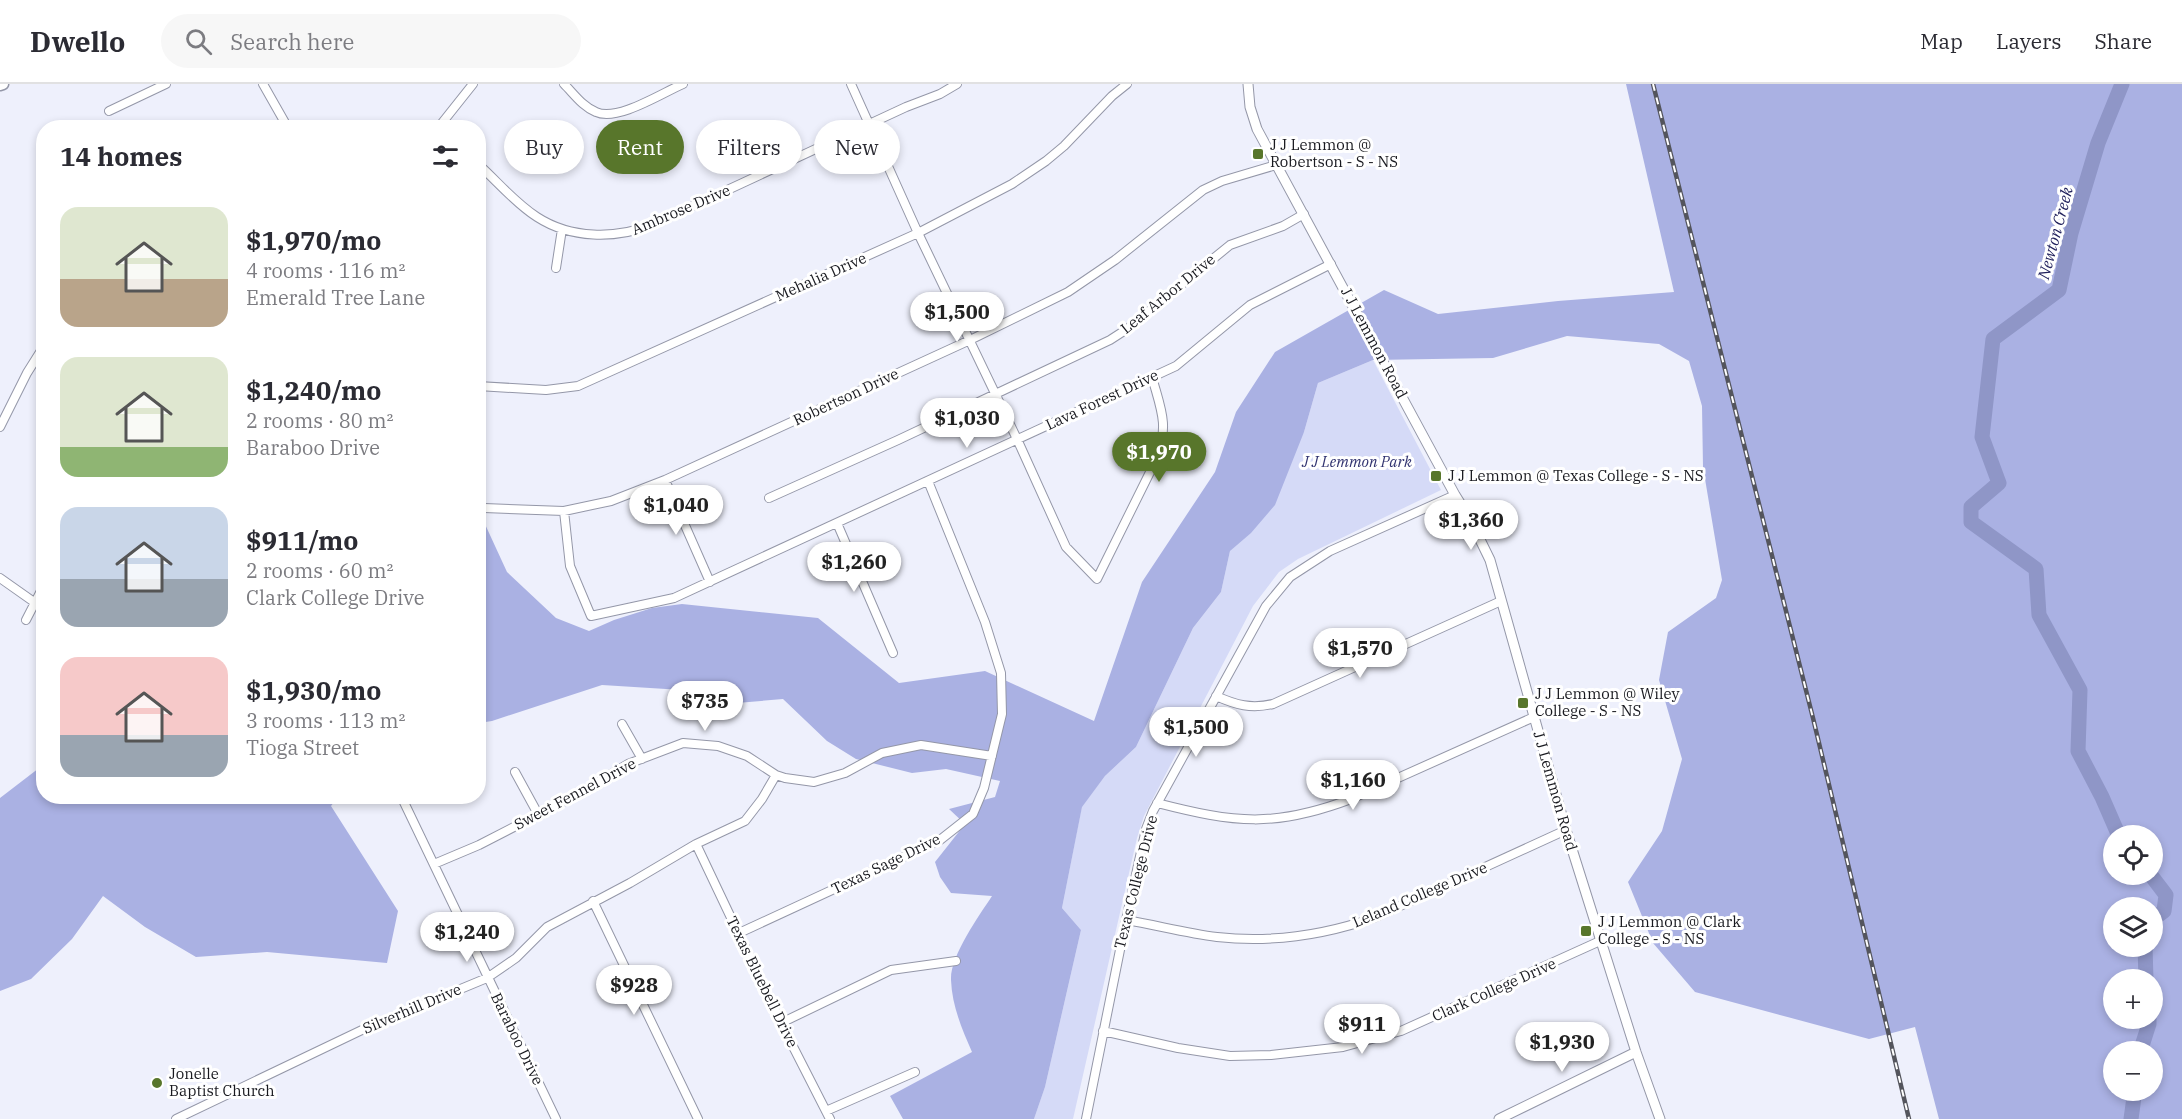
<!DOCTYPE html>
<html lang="en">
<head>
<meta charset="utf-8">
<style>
	body { margin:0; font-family:"IBM Plex Serif",serif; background:#f7f7f7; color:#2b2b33; height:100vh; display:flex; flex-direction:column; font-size:22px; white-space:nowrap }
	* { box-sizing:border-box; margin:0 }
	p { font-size:20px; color:#7c7c81 }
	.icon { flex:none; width:33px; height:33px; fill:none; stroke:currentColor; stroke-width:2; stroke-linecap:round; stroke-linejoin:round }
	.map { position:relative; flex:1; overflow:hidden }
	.drawer { position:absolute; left:36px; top:36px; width:450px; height:684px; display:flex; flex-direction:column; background:#fff; border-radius:24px; box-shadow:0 3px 9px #0003 }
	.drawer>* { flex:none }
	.hud { position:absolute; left:504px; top:36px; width:570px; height:54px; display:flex; gap:12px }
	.fabs { position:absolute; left:2103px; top:741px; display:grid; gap:12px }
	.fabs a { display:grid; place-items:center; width:60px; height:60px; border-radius:50%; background:#fff; box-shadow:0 3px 9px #0003; font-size:30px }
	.price { position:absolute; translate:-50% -51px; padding:0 14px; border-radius:21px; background:#fff; color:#222; font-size:20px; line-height:39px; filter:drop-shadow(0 2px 3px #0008) }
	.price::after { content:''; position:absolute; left:50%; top:36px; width:18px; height:14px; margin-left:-9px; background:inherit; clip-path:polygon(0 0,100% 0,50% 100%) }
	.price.on { background:#58762b; color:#fff }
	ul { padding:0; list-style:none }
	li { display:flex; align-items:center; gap:18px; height:150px; padding:0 24px }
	li span { display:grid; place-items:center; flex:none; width:168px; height:120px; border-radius:18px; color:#555 }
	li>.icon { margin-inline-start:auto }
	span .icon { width:72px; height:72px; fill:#fffc; stroke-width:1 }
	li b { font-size:26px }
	h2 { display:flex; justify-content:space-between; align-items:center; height:72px; padding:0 24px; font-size:26px }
	.tag { padding:0 21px; border-radius:27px; background:#fff; box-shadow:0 3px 9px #0003; font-size:21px; line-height:54px }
	.tag.on { background:#58762b; color:#fff }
	header { display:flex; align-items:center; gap:36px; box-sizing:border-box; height:84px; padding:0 30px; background:#fff; border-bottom:2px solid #e1e1e2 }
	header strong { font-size:28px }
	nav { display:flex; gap:33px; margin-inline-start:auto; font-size:21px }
	.search { width:420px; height:54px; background:#f7f7f7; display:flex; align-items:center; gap:15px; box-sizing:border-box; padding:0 21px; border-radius:33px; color:#7c7c81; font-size:22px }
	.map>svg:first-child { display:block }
</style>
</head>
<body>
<header>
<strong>Dwello</strong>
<div class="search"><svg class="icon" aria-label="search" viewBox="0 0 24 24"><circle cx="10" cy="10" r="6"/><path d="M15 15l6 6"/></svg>Search here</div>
<nav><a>Map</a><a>Layers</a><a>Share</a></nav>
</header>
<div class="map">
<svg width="2182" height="1035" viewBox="0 0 2182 1035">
	<rect width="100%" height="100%" fill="#eef0fc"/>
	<path fill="#d5daf7" d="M1373,276L1441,406L1298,475L1279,488L1253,522L1144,732L1137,754L1073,1035H1034L1045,1003L1081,846L1062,824L1082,722L1105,692L1136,663L1193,544L1221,508L1230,467L1304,348L1318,299Z"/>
	<path fill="#aab1e3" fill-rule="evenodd" d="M1626,0H2182V1035H1939L1915,943L1869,955L1695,908L1653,859L1628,798L1662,747L1682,675L1659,596L1668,548L1716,514L1722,496L1703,383L1702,322L1689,277L1659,260L1567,252L1493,274L1373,276L1318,299L1304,348L1275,421L1251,449L1230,467L1221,508L1193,544L1136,663L1105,692L1082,723L1062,824L1081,846L1045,1003L1034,1035H903L890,1012L972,968C962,945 952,922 951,896C950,872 979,832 992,812L951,809L940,793L935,778L965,740L949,725L995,713L1000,697L946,685L912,689L856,675L827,657L783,615L725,620L682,606L602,601L492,637L479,639L478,425L507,488L556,534L589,547L614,536L652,524L682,520L818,534L899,599L985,587L1094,637L1142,498L1215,388L1236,328L1275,268L1384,206L1438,230L1558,217L1674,208ZM2114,752H2152V790H2114ZM2114,824H2152V862H2114ZM2114,896H2152V934H2114ZM2114,968H2152V1006H2114Z
		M43,681L44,712L338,713L331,722L398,827L387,879L267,868L196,873L145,843L103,812L72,855L31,895L0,907V714Z"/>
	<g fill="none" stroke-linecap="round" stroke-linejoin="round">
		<path stroke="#8f96c7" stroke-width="15" d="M2119,752L2102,713L2078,667L2080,606L2039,531L2036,485L1971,438V423L1999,399L1982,353L1993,255L2059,206L2071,149L2098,59L2122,0
			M2150,790L2166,811L2164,827L2152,836
			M2145,862L2146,896
			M2140,968L2149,940V934
			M2131,1035L2135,1006"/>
		<defs>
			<path id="minor" d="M263,0L288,44
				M564,0C574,10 583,23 596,28C617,38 662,9 683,0
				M851,0L918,149L1017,355L1066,463L1097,495L1157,374C1169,340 1161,326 1152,293
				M109,27L166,0
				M438,44L473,0
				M478,80C497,97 515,119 537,133C571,155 615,155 652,141L906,23L940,10L957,0
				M556,184L562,145
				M478,302L546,306L578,302L918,149L1012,100L1046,77L1064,62L1112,12L1127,0
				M0,343L27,289L44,262
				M665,396L710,498
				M769,414L898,356L1110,256L1127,245L1230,161L1283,142L1304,130
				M484,424L564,427L611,417L665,396L970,256L1068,208L1115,176L1203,106L1222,97L1276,81
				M564,427L570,482L591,532L674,514L1176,282L1250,221L1331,180
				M837,439L893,569
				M0,494L34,518L44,522
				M26,536L44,501
				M1216,612C1236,621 1251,625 1273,620L1501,517
				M622,640L642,675
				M515,688L538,730
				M401,712L556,1035
				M1157,719C1235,739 1274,744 1351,715L1534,633
				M696,760L781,939L830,1035
				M434,780L479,761L578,710L628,680L683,659L718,662L747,672L776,691L785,694L814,698L845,689L882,669L921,661L992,672
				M593,817L698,1035
				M1126,836C1156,841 1186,849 1217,853C1271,859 1325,851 1376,833L1566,746
				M737,850L940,756L973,730L984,704L1002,630L1001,589L985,538L928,397
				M781,939L891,886L956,877
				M1103,947L1178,964L1230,972L1271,971L1343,963L1401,947L1600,857
				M826,1027L915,988
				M176,1035L364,945L487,894L516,874L547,843L630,799L696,760L745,737L762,715L776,691
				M1086,1035L1126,836L1146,745L1153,727L1266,522L1290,493L1330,467L1455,411"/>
			<path id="tertiary" d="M1248,0L1250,23L1257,45L1455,411L1470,435L1490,476L1566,746L1636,968L1660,1035
				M1499,1035L1636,968"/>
			<path id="secondary" d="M0,1L3,0"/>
		</defs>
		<use href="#minor" stroke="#9497a8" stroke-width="10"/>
		<use href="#tertiary" stroke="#9497a8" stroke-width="11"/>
		<use href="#secondary" stroke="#9497a8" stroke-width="13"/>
		<use href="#minor" stroke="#fff" stroke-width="8"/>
		<use href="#tertiary" stroke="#fff" stroke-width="9"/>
		<use href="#secondary" stroke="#fff" stroke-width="10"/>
		<defs>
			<path id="rail" d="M1653,0L1813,634L1909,1035"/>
		</defs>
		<use href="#rail" stroke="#54555d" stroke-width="4.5"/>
		<use href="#rail" stroke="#fff" stroke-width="2" stroke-dasharray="7" stroke-linecap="butt"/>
	</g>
	<g fill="#58762b" stroke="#fff" stroke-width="2">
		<rect x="1252" y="64" width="12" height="12" rx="3"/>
		<rect x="1430" y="386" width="12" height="12" rx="3"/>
		<rect x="1517" y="613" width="12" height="12" rx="3"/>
		<rect x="1580" y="841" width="12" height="12" rx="3"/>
		<circle cx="157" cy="999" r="6"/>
	</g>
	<g text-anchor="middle" stroke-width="6" stroke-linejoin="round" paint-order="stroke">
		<g font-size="15" fill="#18191f" stroke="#fff" text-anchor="start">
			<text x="1270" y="66">J J Lemmon @<tspan x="1270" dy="17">Robertson - S - NS</tspan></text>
			<text x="1448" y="397">J J Lemmon @ Texas College - S - NS</text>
			<text x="1535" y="615">J J Lemmon @ Wiley<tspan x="1535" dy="17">College - S - NS</tspan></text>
			<text x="1598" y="843">J J Lemmon @ Clark<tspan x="1598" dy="17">College - S - NS</tspan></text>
			<text x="169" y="995">Jonelle<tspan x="169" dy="17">Baptist Church</tspan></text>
		</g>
		<g font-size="15" fill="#18191f" stroke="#fff">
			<text transform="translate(681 126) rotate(-23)" y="5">Ambrose Drive</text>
			<text transform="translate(821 193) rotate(-24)" y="5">Mehalia Drive</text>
			<text transform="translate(1168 210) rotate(-39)" y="5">Leaf Arbor Drive</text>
			<text transform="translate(1374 259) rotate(62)" y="5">J J Lemmon Road</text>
			<text transform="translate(846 313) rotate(-25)" y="5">Robertson Drive</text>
			<text transform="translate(1102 316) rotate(-25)" y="5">Lava Forest Drive</text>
			<text transform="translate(1555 707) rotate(74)" y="5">J J Lemmon Road</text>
			<text transform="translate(575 710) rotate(-28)" y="5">Sweet Fennel Drive</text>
			<text transform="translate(886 780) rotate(-26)" y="5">Texas Sage Drive</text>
			<text transform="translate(1136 798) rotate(-76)" y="5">Texas College Drive</text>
			<text transform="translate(1420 811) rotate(-23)" y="5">Leland College Drive</text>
			<text transform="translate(762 898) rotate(64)" y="5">Texas Bluebell Drive</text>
			<text transform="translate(1494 906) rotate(-24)" y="5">Clark College Drive</text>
			<text transform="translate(412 925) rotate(-23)" y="5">Silverhill Drive</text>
			<text transform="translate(517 955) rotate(64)" y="5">Baraboo Drive</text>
		</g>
		<g font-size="15" font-style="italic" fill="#313370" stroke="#fff">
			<text x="1357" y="383">J J Lemmon Park</text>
		</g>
		<g font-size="16" font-style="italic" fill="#22225d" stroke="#fff">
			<text transform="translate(2055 149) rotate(-75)" y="6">Newton Creek</text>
		</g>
	</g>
</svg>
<div class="fabs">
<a><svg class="icon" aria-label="locate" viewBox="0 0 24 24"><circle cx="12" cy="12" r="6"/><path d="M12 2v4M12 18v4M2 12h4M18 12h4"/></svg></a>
<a><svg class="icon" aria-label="layers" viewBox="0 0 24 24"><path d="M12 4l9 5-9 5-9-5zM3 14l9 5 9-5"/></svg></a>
<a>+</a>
<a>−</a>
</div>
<b class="price" style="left:957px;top:259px">$1,500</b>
<b class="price" style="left:967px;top:365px">$1,030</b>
<b class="price on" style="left:1159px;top:399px">$1,970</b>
<b class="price" style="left:676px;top:452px">$1,040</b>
<b class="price" style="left:1471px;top:467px">$1,360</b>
<b class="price" style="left:854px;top:509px">$1,260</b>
<b class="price" style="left:1360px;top:595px">$1,570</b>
<b class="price" style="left:705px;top:648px">$735</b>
<b class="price" style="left:1196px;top:674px">$1,500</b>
<b class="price" style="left:1353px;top:727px">$1,160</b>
<b class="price" style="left:467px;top:879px">$1,240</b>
<b class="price" style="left:634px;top:932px">$928</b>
<b class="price" style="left:1362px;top:971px">$911</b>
<b class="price" style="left:1562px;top:989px">$1,930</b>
<div class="hud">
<a class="tag">Buy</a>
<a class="tag on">Rent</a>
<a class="tag">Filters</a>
<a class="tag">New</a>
</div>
<section class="drawer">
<h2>14 homes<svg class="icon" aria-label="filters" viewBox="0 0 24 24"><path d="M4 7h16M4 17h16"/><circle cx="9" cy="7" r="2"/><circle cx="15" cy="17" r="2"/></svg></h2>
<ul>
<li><span style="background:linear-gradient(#dfe7d0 60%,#b9a48a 0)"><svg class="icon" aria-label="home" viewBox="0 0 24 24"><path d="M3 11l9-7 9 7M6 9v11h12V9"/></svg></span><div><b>$1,970/mo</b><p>4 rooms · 116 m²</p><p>Emerald Tree Lane</p></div></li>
<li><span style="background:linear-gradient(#dfe7d0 75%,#8fb573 0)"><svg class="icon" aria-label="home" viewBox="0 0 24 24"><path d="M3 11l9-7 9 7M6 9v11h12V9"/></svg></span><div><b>$1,240/mo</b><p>2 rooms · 80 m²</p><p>Baraboo Drive</p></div></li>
<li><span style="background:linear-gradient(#c9d6e8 60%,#9aa5b1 0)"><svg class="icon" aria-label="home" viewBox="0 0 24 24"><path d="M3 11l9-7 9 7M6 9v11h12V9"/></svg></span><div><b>$911/mo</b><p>2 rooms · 60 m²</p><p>Clark College Drive</p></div></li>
<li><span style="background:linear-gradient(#f6c9c9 65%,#9aa5b1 0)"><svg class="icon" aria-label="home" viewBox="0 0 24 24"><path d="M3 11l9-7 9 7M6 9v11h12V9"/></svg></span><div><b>$1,930/mo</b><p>3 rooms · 113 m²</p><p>Tioga Street</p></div></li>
</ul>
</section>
</div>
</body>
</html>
